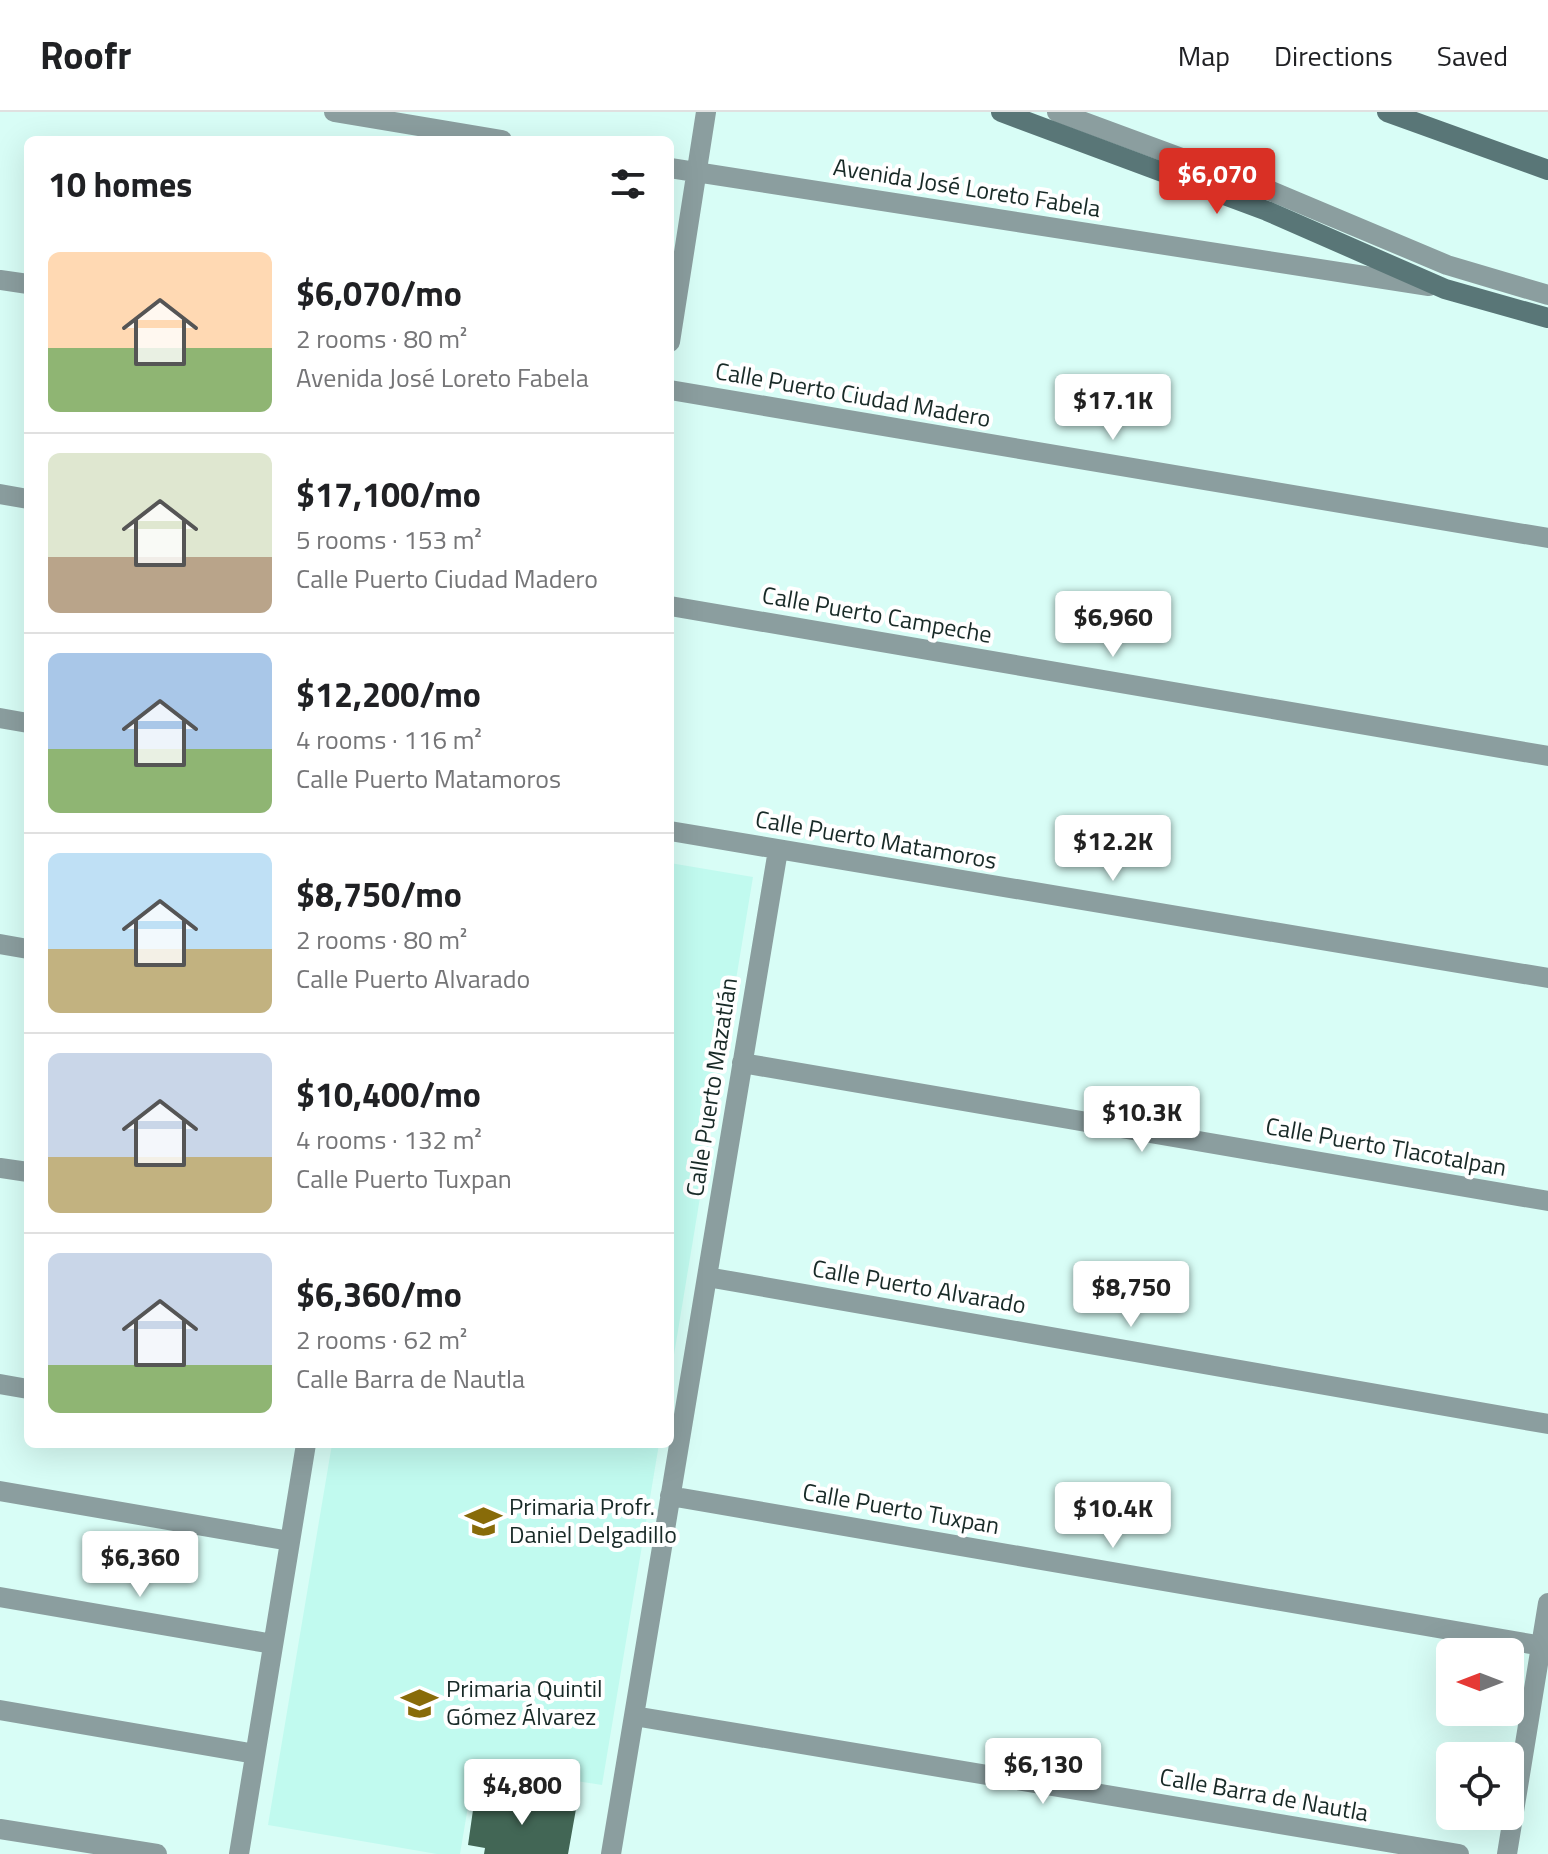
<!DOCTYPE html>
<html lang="en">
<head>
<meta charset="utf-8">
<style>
	body { margin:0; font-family:"Titillium Web",sans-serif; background:#f2f2f2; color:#202124; height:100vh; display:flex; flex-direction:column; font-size:30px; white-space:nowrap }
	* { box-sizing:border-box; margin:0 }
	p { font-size:26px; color:#757577 }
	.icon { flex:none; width:44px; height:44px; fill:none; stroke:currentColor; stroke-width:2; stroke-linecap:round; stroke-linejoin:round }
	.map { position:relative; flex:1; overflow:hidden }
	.drawer { position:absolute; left:24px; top:24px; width:650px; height:1312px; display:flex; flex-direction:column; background:#fff; border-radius:12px; box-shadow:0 8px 32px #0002 }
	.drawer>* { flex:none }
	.needle { width:52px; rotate:270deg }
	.tools { position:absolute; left:1436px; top:1526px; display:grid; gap:16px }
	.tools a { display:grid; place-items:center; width:88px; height:88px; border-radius:12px; background:#fff; box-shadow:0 8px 32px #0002; font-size:40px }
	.price { position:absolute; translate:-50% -68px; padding:0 18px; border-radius:8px; background:#fff; color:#222; font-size:26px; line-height:52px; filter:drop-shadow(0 2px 4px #0008) }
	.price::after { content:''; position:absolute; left:50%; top:48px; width:24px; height:18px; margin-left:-12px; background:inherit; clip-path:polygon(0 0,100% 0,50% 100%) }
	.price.active { background:#d93025; color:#fff }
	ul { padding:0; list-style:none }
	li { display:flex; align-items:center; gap:24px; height:200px; padding:0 24px }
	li+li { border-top:2px solid #e0e0e0 }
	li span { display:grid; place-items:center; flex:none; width:224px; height:160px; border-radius:12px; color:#555 }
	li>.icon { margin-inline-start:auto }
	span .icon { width:96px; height:96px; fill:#fffc; stroke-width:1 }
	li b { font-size:34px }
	h2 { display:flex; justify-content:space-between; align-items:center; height:96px; padding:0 24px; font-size:34px }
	header { display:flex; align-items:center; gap:48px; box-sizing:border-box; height:112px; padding:0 40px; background:#fff; border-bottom:2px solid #e0e0e0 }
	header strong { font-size:38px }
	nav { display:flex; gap:44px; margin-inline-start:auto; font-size:28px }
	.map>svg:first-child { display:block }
</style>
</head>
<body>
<header>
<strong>Roofr</strong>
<nav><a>Map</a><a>Directions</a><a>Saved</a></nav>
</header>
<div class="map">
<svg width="1548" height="1742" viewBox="0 0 1548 1742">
	<rect width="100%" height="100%" fill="#d8fdf6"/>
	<path fill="#c1faef" d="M670,751L753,765L670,1267Z
		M332,1332H659L602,1673L475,1653L460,1742H437L268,1713Z"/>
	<path fill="#426655" d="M494,1683L576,1697L568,1742H484L485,1736L468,1733L474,1691L492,1695Z"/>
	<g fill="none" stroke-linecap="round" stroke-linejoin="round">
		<path stroke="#8b9e9f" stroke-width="20" d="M1057,0L1271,79L1447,153L1548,183"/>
		<path stroke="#8b9e9f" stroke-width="20" d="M334,0L502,28
			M670,56L1429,174
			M0,168L28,172
			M670,230L706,0
			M670,278L1548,426
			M0,382L28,387
			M670,494L1548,644
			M0,606L28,611
			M670,719L1548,866
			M0,832L28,837
			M742,951L1548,1089
			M0,1056L28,1060
			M707,1165L1548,1312
			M0,1272L28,1277
			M0,1379L290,1429
			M670,1384L1548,1535
			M0,1485L273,1532
			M0,1598L255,1642
			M634,1604L1459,1742
			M0,1717L157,1742
			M239,1742L306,1332
			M611,1742L778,738
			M1507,1742L1548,1491"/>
		<path stroke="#597677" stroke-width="20" d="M1001,0L1267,99L1445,177L1548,206
			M1387,0L1548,58"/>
	</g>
	<defs>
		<symbol id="school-bare" viewBox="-9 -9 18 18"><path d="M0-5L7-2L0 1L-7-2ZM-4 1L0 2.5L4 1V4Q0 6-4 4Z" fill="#886b09" stroke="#fff" stroke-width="2.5" paint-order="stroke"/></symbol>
	</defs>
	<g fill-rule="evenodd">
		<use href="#school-bare" x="458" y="1384" width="51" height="51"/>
		<use href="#school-bare" x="394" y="1566" width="51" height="51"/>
	</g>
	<g text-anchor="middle" stroke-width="8" stroke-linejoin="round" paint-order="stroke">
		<g font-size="24" fill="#182a27" stroke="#fff">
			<text transform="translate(967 76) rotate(9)" y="8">Avenida José Loreto Fabela</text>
			<text transform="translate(853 283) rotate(10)" y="8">Calle Puerto Ciudad Madero</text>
			<text transform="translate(877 503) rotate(10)" y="8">Calle Puerto Campeche</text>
			<text transform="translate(876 728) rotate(10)" y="8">Calle Puerto Matamoros</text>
			<text transform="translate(712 975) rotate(-81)" y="8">Calle Puerto Mazatlán</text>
			<text transform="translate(1386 1035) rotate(10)" y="8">Calle Puerto Tlacotalpan</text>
			<text transform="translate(919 1175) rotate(10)" y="8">Calle Puerto Alvarado</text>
			<text transform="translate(901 1397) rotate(10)" y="8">Calle Puerto Tuxpan</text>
			<text transform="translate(1264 1683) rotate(10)" y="8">Calle Barra de Nautla</text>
		</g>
		<g font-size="24" fill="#182a27" stroke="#fff" text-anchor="start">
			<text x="509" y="1403">Primaria Profr.<tspan x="509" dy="28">Daniel Delgadillo</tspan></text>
			<text x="446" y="1585">Primaria Quintil<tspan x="446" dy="28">Gómez Álvarez</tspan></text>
		</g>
	</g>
</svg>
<div class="tools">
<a><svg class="needle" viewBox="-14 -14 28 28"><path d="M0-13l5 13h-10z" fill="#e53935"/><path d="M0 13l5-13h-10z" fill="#757577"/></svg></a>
<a><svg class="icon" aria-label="locate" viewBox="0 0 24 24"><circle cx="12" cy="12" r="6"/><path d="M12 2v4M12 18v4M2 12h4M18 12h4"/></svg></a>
</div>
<b class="price active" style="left:1217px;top:104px">$6,070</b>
<b class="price" style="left:1113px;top:330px">$17.1K</b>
<b class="price" style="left:1113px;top:547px">$6,960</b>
<b class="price" style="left:1113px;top:771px">$12.2K</b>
<b class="price" style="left:1142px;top:1042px">$10.3K</b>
<b class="price" style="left:1131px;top:1217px">$8,750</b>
<b class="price" style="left:1113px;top:1438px">$10.4K</b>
<b class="price" style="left:140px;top:1487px">$6,360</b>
<b class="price" style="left:1043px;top:1694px">$6,130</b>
<b class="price" style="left:522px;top:1715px">$4,800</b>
<section class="drawer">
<h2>10 homes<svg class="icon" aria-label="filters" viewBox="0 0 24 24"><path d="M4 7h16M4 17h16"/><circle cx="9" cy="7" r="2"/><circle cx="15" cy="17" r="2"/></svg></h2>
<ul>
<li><span style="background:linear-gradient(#ffd9b3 60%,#8fb573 0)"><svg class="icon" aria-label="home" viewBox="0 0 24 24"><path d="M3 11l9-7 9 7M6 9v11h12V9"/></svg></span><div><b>$6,070/mo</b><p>2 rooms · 80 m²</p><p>Avenida José Loreto Fabela</p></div></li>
<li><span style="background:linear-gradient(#dfe7d0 65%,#b9a48a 0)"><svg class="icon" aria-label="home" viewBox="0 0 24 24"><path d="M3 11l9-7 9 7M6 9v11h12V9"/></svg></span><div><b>$17,100/mo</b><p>5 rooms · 153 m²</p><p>Calle Puerto Ciudad Madero</p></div></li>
<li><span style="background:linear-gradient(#a9c7e8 60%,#8fb573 0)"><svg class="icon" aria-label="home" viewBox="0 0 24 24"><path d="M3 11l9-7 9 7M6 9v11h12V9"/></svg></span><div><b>$12,200/mo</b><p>4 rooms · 116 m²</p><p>Calle Puerto Matamoros</p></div></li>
<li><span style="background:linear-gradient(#bfe0f5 60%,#c2b280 0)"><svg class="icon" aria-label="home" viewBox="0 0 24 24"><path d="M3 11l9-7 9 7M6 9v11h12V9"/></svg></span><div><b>$8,750/mo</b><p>2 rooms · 80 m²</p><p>Calle Puerto Alvarado</p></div></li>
<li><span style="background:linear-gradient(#c9d6e8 65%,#c2b280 0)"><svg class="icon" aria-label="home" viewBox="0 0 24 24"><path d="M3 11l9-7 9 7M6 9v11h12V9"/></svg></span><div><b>$10,400/mo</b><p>4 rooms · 132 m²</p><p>Calle Puerto Tuxpan</p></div></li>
<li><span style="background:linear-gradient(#c9d6e8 70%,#8fb573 0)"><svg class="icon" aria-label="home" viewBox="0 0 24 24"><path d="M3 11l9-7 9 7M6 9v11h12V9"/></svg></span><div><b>$6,360/mo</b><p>2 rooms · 62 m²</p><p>Calle Barra de Nautla</p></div></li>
</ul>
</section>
</div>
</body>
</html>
